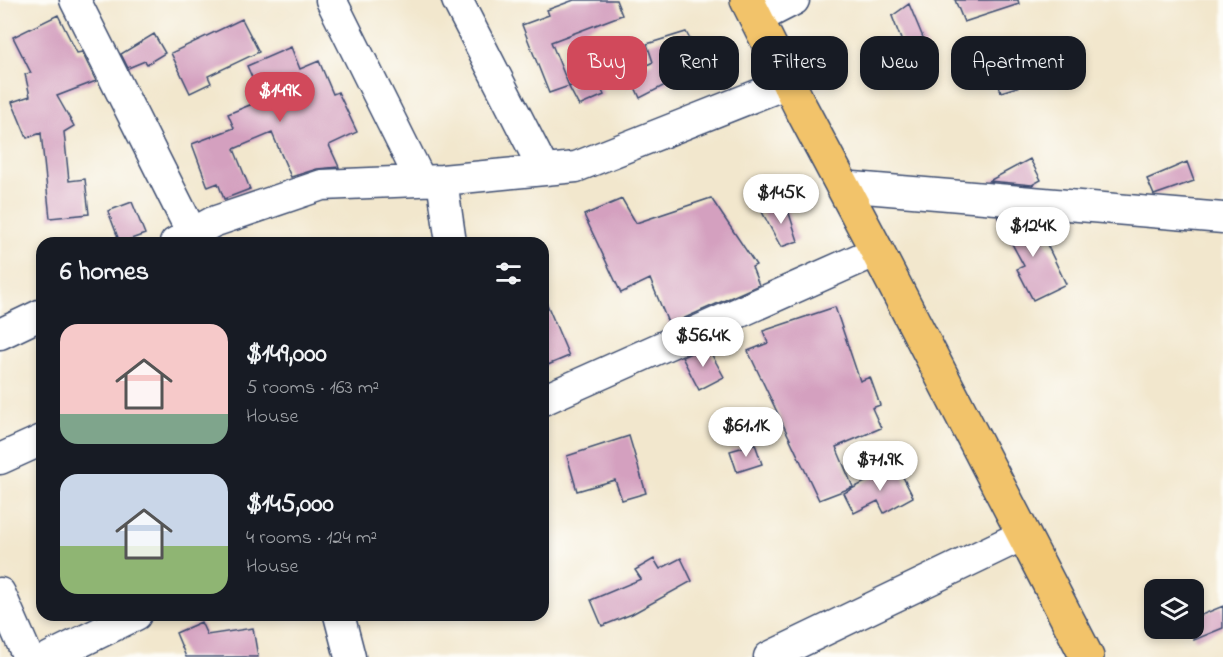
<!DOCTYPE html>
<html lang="en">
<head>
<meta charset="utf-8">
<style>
	body { margin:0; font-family:"Indie Flower",sans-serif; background:#20242c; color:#f1f3f6; height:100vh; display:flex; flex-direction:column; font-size:22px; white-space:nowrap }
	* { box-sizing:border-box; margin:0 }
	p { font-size:20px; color:#9ea1a6 }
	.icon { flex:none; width:33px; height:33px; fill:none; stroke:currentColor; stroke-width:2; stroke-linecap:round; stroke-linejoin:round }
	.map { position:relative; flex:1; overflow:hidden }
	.details { position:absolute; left:36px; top:237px; width:513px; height:384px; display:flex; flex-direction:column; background:#171b24; border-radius:18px; box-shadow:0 3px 9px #0003 }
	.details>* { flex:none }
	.banner { position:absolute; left:567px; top:36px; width:566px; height:54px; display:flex; gap:12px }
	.tools { position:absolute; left:1144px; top:579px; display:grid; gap:12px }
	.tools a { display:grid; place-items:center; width:60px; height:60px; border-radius:12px; background:#171b24; box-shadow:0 3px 9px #0003; font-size:30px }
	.price { position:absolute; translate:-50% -51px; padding:0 14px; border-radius:21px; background:#fff; color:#222; font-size:20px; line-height:39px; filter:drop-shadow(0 2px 3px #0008) }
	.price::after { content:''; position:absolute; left:50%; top:36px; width:18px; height:14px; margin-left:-9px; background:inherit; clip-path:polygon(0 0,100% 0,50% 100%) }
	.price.on { background:#d1495b; color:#fff }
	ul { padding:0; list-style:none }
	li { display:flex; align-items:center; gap:18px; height:150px; padding:0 24px }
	li span { display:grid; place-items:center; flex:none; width:168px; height:120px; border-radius:18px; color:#555 }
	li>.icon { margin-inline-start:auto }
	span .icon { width:72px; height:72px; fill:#fffc; stroke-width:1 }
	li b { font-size:26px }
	h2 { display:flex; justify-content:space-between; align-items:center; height:72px; padding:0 24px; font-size:26px }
	.tag { padding:0 21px; border-radius:18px; background:#171b24; box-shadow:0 3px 9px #0003; font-size:21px; line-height:54px }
	.tag.on { background:#d1495b; color:#fff }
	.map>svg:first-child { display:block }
</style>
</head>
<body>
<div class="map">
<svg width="1223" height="657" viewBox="0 0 1223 657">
	<rect width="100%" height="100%" fill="#fdfcf7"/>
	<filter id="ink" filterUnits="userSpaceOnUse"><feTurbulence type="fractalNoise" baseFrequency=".0167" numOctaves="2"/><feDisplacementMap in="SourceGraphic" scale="12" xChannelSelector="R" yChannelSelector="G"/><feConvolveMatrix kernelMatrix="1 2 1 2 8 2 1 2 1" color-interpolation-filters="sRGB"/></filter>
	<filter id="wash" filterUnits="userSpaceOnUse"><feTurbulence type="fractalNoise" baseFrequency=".008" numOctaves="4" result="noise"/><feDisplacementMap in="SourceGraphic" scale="24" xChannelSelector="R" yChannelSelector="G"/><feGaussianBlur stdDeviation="1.35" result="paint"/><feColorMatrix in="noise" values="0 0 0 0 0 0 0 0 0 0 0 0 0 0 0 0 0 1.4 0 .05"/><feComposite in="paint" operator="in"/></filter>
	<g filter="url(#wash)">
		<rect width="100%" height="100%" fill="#f2e7cd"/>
		<g id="blocks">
			<path fill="#d4a0bf" d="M574,0H616L622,15L551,42L569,86L549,93L522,25L549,15L547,10Z
				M955,0H1018L1019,4L964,22Z
				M909,4L927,47L907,55L892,16Z
				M58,15L77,53L82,52L96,81L57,96L74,126L64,132L69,181L85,179L89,214L50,218L41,133L27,138L12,102L30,96L25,74L31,73L13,37Z
				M242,19L259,52L208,76L211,83L190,93L171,53Z
				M686,32L704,65L640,98L629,74L653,62L647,44Z
				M154,34L165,53L147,64L145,61L128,68L121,54Z
				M291,47L300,69L319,61L333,94L338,92L357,132L329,145L339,167L317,169L291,177L272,133L234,149L250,189L224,199L218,183L208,187L192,144L234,128L228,114L262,100L247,66Z
				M1013,63L1020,86L1001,92L994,69Z
				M595,75L604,95L579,106L569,87Z
				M1030,159L1041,180L1032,185L989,181Z
				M1187,162L1194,181L1154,195L1147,179Z
				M711,198L756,265L752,267L759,285L669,325L650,279L621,293L584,215L622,199L636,223Z
				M132,202L145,234L120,243L108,211Z
				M786,204L798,241L781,247L762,212Z
				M997,216L1023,219L1030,232L1039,228L1066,284L1033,300L1017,269L1024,266Z
				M543,295L569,356L543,367Z
				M835,307L860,381L870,377L880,405L872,408L881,428L836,447L853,487L819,500L748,351L768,343L763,331Z
				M707,346L724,377L699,390L682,357Z
				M629,436L646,493L622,500L615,480L577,491L567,456Z
				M755,444L762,464L737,472L730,451Z
				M897,465L913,497L884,513L878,501L854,513L844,493Z
				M681,558L692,581L632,614L602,626L591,600L641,579L635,570L654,559L660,569Z
				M1223,606V628L1194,640V618Z
				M201,622L207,635L253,628L258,657H186L176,633Z"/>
		</g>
	</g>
	<g filter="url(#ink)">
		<use href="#blocks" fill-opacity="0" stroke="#3b4b6f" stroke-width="1.5"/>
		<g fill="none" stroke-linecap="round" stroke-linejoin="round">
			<defs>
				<path id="minor" d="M75,0L197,243
					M331,0L421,181
					M457,0L544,170
					M757,19L794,0
					M442,180L451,243
					M841,186L1223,218
					M175,243L213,222L322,185L442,180L576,167L788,83
					M0,334L42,314
					M543,400L877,251
					M0,459L42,440
					M0,593L28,657
					M339,615L350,657
					M50,657L136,615
					M769,657L1023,535"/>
				<path id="primary" d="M747,0L801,108L877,251L1087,657"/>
			</defs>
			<use href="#minor" stroke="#3b4b6f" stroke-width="33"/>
			<use href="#primary" stroke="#3b4b6f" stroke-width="36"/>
			<use href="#minor" stroke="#fff" stroke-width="30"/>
			<use href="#primary" stroke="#f2c36a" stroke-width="33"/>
		</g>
	</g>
</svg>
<div class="tools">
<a><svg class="icon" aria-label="layers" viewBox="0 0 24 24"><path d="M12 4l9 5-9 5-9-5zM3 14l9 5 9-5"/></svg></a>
</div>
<b class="price on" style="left:280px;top:123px">$149K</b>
<b class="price" style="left:781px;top:225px">$145K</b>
<b class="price" style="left:1033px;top:258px">$124K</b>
<b class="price" style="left:703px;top:368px">$56.4K</b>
<b class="price" style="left:746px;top:458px">$61.1K</b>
<b class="price" style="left:880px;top:492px">$71.9K</b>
<div class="banner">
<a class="tag on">Buy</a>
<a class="tag">Rent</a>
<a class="tag">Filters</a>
<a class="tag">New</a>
<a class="tag">Apartment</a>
</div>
<section class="details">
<h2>6 homes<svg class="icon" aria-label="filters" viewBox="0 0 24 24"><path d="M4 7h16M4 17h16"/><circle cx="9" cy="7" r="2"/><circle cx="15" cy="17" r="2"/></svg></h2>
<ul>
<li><span style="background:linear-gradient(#f6c9c9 75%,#7fa58c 0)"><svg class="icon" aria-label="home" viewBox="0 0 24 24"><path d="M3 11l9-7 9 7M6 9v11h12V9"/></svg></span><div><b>$149,000</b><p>5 rooms · 163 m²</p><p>House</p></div></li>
<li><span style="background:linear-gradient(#c9d6e8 60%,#8fb573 0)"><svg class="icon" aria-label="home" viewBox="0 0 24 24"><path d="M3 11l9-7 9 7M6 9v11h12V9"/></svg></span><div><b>$145,000</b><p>4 rooms · 124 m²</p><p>House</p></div></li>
</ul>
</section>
</div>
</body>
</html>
